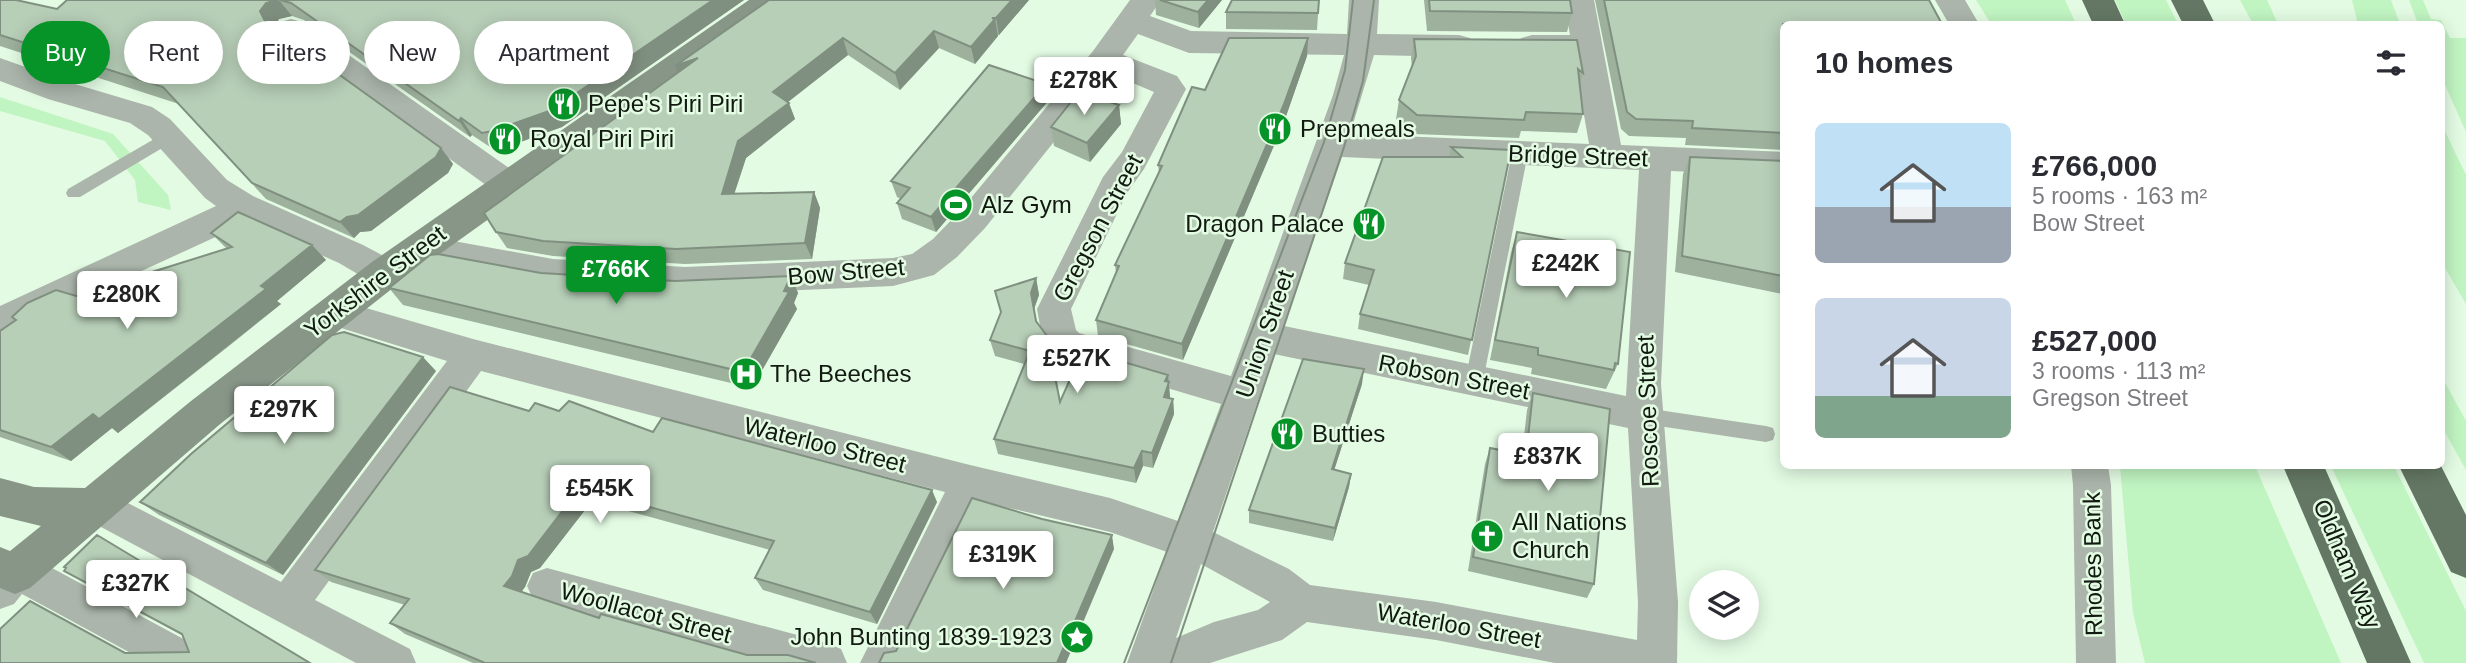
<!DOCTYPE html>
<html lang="en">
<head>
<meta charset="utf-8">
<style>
	body { margin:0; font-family:Arial,sans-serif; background:#f2f2f3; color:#2b2b33; height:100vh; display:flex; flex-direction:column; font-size:26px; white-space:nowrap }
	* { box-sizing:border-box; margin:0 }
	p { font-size:23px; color:#7c7c81 }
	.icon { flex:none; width:38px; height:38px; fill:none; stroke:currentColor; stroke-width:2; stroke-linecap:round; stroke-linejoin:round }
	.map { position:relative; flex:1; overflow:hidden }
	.sheet { position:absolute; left:1780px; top:21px; width:665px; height:448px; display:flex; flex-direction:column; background:#fff; border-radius:10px; box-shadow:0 4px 18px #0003 }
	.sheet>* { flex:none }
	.top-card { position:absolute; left:21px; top:21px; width:665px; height:63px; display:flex; gap:14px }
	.buttons { position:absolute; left:1689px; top:570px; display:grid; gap:14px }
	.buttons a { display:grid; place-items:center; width:70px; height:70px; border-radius:50%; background:#fff; box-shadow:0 4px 18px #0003; font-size:35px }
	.price { position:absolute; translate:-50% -60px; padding:0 16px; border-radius:7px; background:#fff; color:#222; font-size:23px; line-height:46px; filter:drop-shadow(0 2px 4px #0008) }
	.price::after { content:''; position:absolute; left:50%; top:42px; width:21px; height:16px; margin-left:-10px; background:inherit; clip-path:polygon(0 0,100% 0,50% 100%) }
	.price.current { background:#069429; color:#fff }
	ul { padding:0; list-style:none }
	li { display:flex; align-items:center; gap:21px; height:175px; padding:0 35px }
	li span { display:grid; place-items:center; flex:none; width:196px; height:140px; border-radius:10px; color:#555 }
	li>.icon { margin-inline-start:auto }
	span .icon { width:84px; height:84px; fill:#fffc; stroke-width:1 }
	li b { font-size:30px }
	h2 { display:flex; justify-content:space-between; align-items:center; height:84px; padding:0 35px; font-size:30px }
	.pill { padding:0 24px; border-radius:32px; background:#fff; box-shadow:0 4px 18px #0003; font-size:24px; line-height:63px }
	.pill.current { background:#069429; color:#fff }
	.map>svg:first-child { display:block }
</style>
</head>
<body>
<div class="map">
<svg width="2466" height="663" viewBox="0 0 2466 663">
	<rect width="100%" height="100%" fill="#e3fbe3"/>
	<path fill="#c0f4c1" d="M1976,0H2065L2076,24H1991Z
		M2115,0H2166L2178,24H2126Z
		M2240,0H2267L2278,24H2253Z
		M2352,0H2391L2400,24H2358Z
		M2409,0H2423L2431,19L2441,20L2450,38H2466V132L2441,76V24H2418Z
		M0,97L113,134L168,195L171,210L138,202L135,180L105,141L0,111Z
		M2441,123L2466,175V304L2441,261Z
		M2441,375L2466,421V470L2441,425Z
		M2120,466H2255L2341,663H2145L2133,613Z
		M2331,466H2394L2466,611V663H2424Z"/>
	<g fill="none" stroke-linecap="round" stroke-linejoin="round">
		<path fill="#abb5ab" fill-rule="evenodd" d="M168,131L174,133L176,137L174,141L80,197H68L66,193L68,189Z
			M1520,147L1528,153L1483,381L1480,386L1474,389L1468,386L1465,381L1512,153Z
			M1645,408L1766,426L1773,428L1775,434L1773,440L1766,442L1645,424L1639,422L1636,416L1639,410Z"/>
		<path fill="#abb5ab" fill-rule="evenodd" d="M1130,0H1161L1150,16L1191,31L1347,34L1349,0H1379L1377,34L1459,35L1470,38L1474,46L1470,54L1459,57L1374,55L1350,134L1589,144L1574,57H1532L1521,54L1517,46L1521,38L1532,35H1570L1564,0H1594L1621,145L1783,152V176L1671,171L1661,384L1678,602L1677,663H1555L1436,640L1307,622L1282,640L1210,663H1127L1167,552L1110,532L980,501L901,663H860L945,492L481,371L315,600L410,649L416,663H356L101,527L79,519L73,507L79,495L92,490L124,501L281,582L447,361L344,329L326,319L321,309L326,299L338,295L366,308L473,339L970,465L1110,498L1178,521L1221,404L1056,355L1042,337L1037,309L1103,177L1122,152L1154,92L1109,73L985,228L957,257L934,275L893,286L685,295L553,287L441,265L413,252L408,243L413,234L425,230L448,240L553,259L685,267L893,258L912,254L933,239L961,210L1093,51ZM1138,34L1189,53L1344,55L1333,95L1231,376L1079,333L1076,330L1071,309L1127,193L1144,169L1186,89L1177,76L1123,55ZM1342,157L1639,170L1626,396L1284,326ZM1274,354L1628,428L1638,602L1637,640L1436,602L1310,585L1289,569L1213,532ZM1201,564L1270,602L1258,610L1214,622L1176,638Z
			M1935,0H1965L1979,24H1949Z
			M291,19L302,22L519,175L524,184L519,193L508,196L497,193L280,36L276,29L280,22Z
			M0,58L68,82L152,107L170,119L227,180L253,196L363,245L397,263L402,273L397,283L385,287L373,283L339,263L244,221L233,229L0,336V306L216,206L205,198L148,135L130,123L48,99L0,81Z
			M2071,466H2108L2111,485L2116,663H2076L2073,485Z
			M15,556L52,568L202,649L208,663H149L22,594L14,604L0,609V562Z
			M547,568L827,643L841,649L847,663H757L547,604L533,599L527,586L533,573Z"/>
		<path fill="#889688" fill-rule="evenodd" d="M749,0H788L783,8L398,284L219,425L30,588L15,594L0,588V547L10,551L41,526L0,516V478L34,487L85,488L191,401L372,262Z"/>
		<path fill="#647764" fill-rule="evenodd" d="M2082,0H2114L2125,24H2093Z
			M2171,0H2203L2215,24H2183Z
			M2283,466H2324L2411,663H2367Z
			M2399,466H2441L2466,515V578L2451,572Z"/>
		<path stroke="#7f8f7f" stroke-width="2" d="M1124,663L1324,142L1345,70L1353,0
			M1171,663L1344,147L1363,81L1374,0"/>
	</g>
	<path fill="#9db19d" d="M0,0L57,9L67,0H744L562,127L504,148L493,149L472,135L470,137L304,20L292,16L279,19L274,28L441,148L453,164L448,173L371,231L360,232L354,238L266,199L179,104L0,46Z
		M1029,0L999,35H998V36L975,64L939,48L900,90L848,55L788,102L795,119L746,158L734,194L814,192L820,208L812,259L685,264L553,256L507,248L496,232L678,72Z
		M1155,0H1222L1199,28L1156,15Z
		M1319,0L1317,30L1226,29V12Z
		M1424,0H1570L1572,13L1567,32L1427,31Z
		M1595,0H1929L1783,24V150L1685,145L1686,138L1629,136L1621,129Z
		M1308,38L1307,56L1284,122L1183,360L1098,336L1096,320L1116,273L1115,265L1159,173L1158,165Z
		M1414,39L1577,40L1583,73L1580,85L1583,114L1577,133L1521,131L1519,138L1414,134L1396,119L1399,100L1412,67L1411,58Z
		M1049,100L936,232L902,219L897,203L901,199L897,197L891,181Z
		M1119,105L1121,124L1090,162L1054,146L1051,127Z
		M1451,147L1511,150L1468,355L1358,329L1360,314L1369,285L1343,279L1345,263L1449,157Z
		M1690,157L1783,161V294L1675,272L1683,174Z
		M1517,232L1618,364L1606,389L1531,374L1532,368L1490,360L1511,253Z
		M211,233L312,245L326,260L277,301L281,304L229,346L118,433L112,428L71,461L0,437V331L227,249Z
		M541,273L675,281L791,276L798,293L794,303L797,309L752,388L403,305L389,288Z
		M1036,278L1039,295L1034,309L1037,322L1060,402L1168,375L1170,398L1173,399L1174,414L1153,468L1143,466L1136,483L998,454L994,439L1024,364L995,356L990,340L1001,313L995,291Z
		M436,371L283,575L159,515L140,502Z
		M1362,384L1334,470L1351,474L1349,487L1333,541L1249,523V510Z
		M1533,393L1594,584L1587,598L1468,571L1485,464L1490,448L1522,454L1527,410Z
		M529,411H559L653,432L937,502L877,624L763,590L755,578L770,550L592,501L540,568L531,572L525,587L521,592L599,618L747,655L816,663H473L405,634L390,623L405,605L331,582L315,570Z
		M64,571L310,663L189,652L182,635Z"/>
	<path fill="#809080" d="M277,0H279L292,16L279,19L274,28L265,21L260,11L266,3Z
		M713,0H744L562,127L504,148L493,131Z
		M1012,0H1029L999,35L996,18Z
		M1208,0H1222L1199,28L1198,12Z
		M995,19L998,36L975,64L971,47Z
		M934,31L939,48L900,90L895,73Z
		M843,38L848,55L779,109L773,92Z
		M1308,38L1307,56L1284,122L1183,360L1182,344Z
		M698,58L683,83L675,66Z
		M1046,84L1049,100L936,232L931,217Z
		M789,103L795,119L746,158L729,210L722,194L738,141Z
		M1119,105L1121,124L1090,162L1087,143Z
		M461,118L472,135L470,137L459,121Z
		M441,148L453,164L448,173L371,231L360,232L354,238L340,222Z
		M814,192L820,208L812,259L805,243Z
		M312,245L326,260L277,301L281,304L118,433L112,428L71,461L51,447L261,286Z
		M791,276L798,293L794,303L797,309L752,388L743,372L784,291Z
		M1036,278L1039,295L1034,309L1039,337L1031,293Z
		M423,357L436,371L283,575L266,563Z
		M1364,369L1362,384L1330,483L1332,469Z
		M1168,375L1170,397L1165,413L1164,397L1165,381Z
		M1173,399L1174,414L1153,468L1152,453Z
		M1142,451L1143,466L1136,483L1134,468Z
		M1351,474L1349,487L1333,541L1335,528Z
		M580,488L592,501L540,568L531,572L525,587L517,598L504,586L518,560Z
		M932,490L937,502L877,624L870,612Z
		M1112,535L1114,549L1066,663H1057Z"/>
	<path fill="#b7ceb7" stroke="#809080" stroke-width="2" d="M0,0H16L57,9L67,0H277L266,3L260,11L265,21L441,148L436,157L358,215L347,217L340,222L252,183L163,87L0,35Z
		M280,0H713L552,110L493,131L482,133L461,118L459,121L291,3Z
		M769,0H1012L996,18H992L995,19L971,47L934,31L895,73L843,38L773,92L789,103L738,141L722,194L814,192L805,243L676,249L543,241L496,232L484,213L698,58L675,66Z
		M1160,0H1208L1198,12Z
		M1232,0H1319L1318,13L1226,12Z
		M1429,0H1570L1572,13L1430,11Z
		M1604,0H1929L1942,24H1783V133L1692,128L1693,121L1636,119L1627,112Z
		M1229,38H1308L1284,104L1182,344L1096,320L1119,266L1115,265L1162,166L1158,165L1192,87L1205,90Z
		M1414,39L1577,40L1583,73L1578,69L1583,114L1526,112L1524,120L1417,115L1399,100L1416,56Z
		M989,65L1046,84L931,217L897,203L910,188L891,181Z
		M1079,92L1119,105L1087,143L1051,127Z
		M1451,147L1511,150L1472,340L1360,314L1374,270L1345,263L1383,157H1462Z
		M1690,157L1783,161V276L1682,256Z
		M238,212L312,245L261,286L266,289L99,419L93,414L51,447L0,430V331L16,320L12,317L27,303L56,290L83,298L136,277L232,247L211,233Z
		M1517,232L1630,252L1618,364L1615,363L1614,370L1538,355V348L1495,340Z
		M438,254L541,273L675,281L791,276L784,291L789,292L743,372L389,288L430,255Z
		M1036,278L1031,293L1036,321L1047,336L1060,402L1083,350L1168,375L1165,381L1169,382L1164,397L1173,399L1152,453L1142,451L1134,468L994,439L1030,351L990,340L1001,312L995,291Z
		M344,332L423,357L266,563L140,502L191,454L332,335Z
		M1303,359L1364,369L1332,469L1351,474L1335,528L1249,510Z
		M450,387L529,411L535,403L559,411L569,401L653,432L662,418L932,490L870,612L755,578L774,541L580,488L528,556L518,560L512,576L504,586L599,618L601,614L747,655H788L816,663H485L390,623L409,599L315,570Z
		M1533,393L1610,409L1594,584L1473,557L1490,448L1526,455Z
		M972,498L1042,519L1112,535L1057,663H879L884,653L896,651Z
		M97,535L310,663H0V629L30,601L125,653L189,652L182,634L64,571L66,568L64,567Z"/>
	<defs>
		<symbol id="restaurant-disc" viewBox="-11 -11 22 22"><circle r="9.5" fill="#069429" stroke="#e3fbe3"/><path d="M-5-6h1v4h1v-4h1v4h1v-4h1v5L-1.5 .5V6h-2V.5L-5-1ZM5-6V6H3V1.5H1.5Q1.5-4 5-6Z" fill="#fff"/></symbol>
		<symbol id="stadium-disc" viewBox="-11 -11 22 22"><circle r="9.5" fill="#069429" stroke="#e3fbe3"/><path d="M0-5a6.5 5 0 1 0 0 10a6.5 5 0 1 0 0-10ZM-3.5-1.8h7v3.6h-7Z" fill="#fff"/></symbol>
		<symbol id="hospital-disc" viewBox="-11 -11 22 22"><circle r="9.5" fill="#069429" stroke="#e3fbe3"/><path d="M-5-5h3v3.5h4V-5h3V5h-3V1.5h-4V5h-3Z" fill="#fff"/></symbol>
		<symbol id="church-disc" viewBox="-11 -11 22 22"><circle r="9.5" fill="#069429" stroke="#e3fbe3"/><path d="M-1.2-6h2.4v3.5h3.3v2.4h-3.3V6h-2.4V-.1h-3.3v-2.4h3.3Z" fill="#fff"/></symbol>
		<symbol id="sight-disc" viewBox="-11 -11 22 22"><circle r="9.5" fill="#069429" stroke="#e3fbe3"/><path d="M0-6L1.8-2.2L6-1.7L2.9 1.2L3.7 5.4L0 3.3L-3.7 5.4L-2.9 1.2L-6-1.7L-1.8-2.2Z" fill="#fff"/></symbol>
	</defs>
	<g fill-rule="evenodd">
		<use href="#restaurant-disc" x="545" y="85" width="38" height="38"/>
		<use href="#restaurant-disc" x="1256" y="110" width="38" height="38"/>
		<use href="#restaurant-disc" x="486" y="120" width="38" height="38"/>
		<use href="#stadium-disc" x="937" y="186" width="38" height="38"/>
		<use href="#restaurant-disc" x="1350" y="205" width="38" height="38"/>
		<use href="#hospital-disc" x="727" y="355" width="38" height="38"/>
		<use href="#restaurant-disc" x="1268" y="415" width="38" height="38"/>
		<use href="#church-disc" x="1468" y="517" width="38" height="38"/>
		<use href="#sight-disc" x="1058" y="618" width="38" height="38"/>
	</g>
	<g text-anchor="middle" stroke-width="5" stroke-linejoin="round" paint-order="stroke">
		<g font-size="24" fill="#111911" stroke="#e3fbe3" text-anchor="start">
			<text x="588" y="112">Pepe's Piri Piri</text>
			<text x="1300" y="137">Prepmeals</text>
			<text x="530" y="147">Royal Piri Piri</text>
			<text x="981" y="213">Alz Gym</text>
			<text x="1344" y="232" text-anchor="end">Dragon Palace</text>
			<text x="770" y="382">The Beeches</text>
			<text x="1312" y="442">Butties</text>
			<text x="1512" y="530">All Nations<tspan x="1512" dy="28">Church</tspan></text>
			<text x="1052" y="645" text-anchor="end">John Bunting 1839-1923</text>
		</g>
		<g font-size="24" fill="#111911" stroke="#e3fbe3">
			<text transform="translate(1578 156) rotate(2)" y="8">Bridge Street</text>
			<text transform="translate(1098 228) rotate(-62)" y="8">Gregson Street</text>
			<text transform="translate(846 272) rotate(-5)" y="8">Bow Street</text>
			<text transform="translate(375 282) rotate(-37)" y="8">Yorkshire Street</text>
			<text transform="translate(1265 334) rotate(-71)" y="8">Union Street</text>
			<text transform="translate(1454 377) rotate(11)" y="8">Robson Street</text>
			<text transform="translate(1648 411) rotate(-92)" y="8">Roscoe Street</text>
			<text transform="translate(825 445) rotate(14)" y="8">Waterloo Street</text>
			<text transform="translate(2093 564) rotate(-91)" y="8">Rhodes Bank</text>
			<text transform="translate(2347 564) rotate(67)" y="8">Oldham Way</text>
			<text transform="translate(646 613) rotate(15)" y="8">Woollacot Street</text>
			<text transform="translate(1459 626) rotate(10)" y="8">Waterloo Street</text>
		</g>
	</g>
</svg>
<div class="buttons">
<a><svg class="icon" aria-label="layers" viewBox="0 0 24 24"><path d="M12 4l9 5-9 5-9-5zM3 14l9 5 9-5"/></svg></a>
</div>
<b class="price" style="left:1084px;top:117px">£278K</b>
<b class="price" style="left:1566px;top:300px">£242K</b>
<b class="price current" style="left:616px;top:306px">£766K</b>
<b class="price" style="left:127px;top:331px">£280K</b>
<b class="price" style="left:1077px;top:395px">£527K</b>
<b class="price" style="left:284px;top:446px">£297K</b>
<b class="price" style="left:1548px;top:493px">£837K</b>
<b class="price" style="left:600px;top:525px">£545K</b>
<b class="price" style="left:1003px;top:591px">£319K</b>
<b class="price" style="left:136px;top:620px">£327K</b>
<div class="top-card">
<a class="pill current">Buy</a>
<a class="pill">Rent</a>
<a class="pill">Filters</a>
<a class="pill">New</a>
<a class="pill">Apartment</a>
</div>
<section class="sheet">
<h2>10 homes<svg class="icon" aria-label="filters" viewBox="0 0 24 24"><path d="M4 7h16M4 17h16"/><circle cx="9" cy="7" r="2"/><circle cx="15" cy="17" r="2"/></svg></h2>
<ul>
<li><span style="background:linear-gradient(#bfe0f5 60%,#9aa5b1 0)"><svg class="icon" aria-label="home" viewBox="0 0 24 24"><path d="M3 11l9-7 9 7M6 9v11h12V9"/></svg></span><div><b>£766,000</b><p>5 rooms · 163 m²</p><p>Bow Street</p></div></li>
<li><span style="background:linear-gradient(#c9d6e8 70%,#7fa58c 0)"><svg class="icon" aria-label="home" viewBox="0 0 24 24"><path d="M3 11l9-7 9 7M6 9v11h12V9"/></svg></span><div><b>£527,000</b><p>3 rooms · 113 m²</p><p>Gregson Street</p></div></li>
</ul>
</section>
</div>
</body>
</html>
